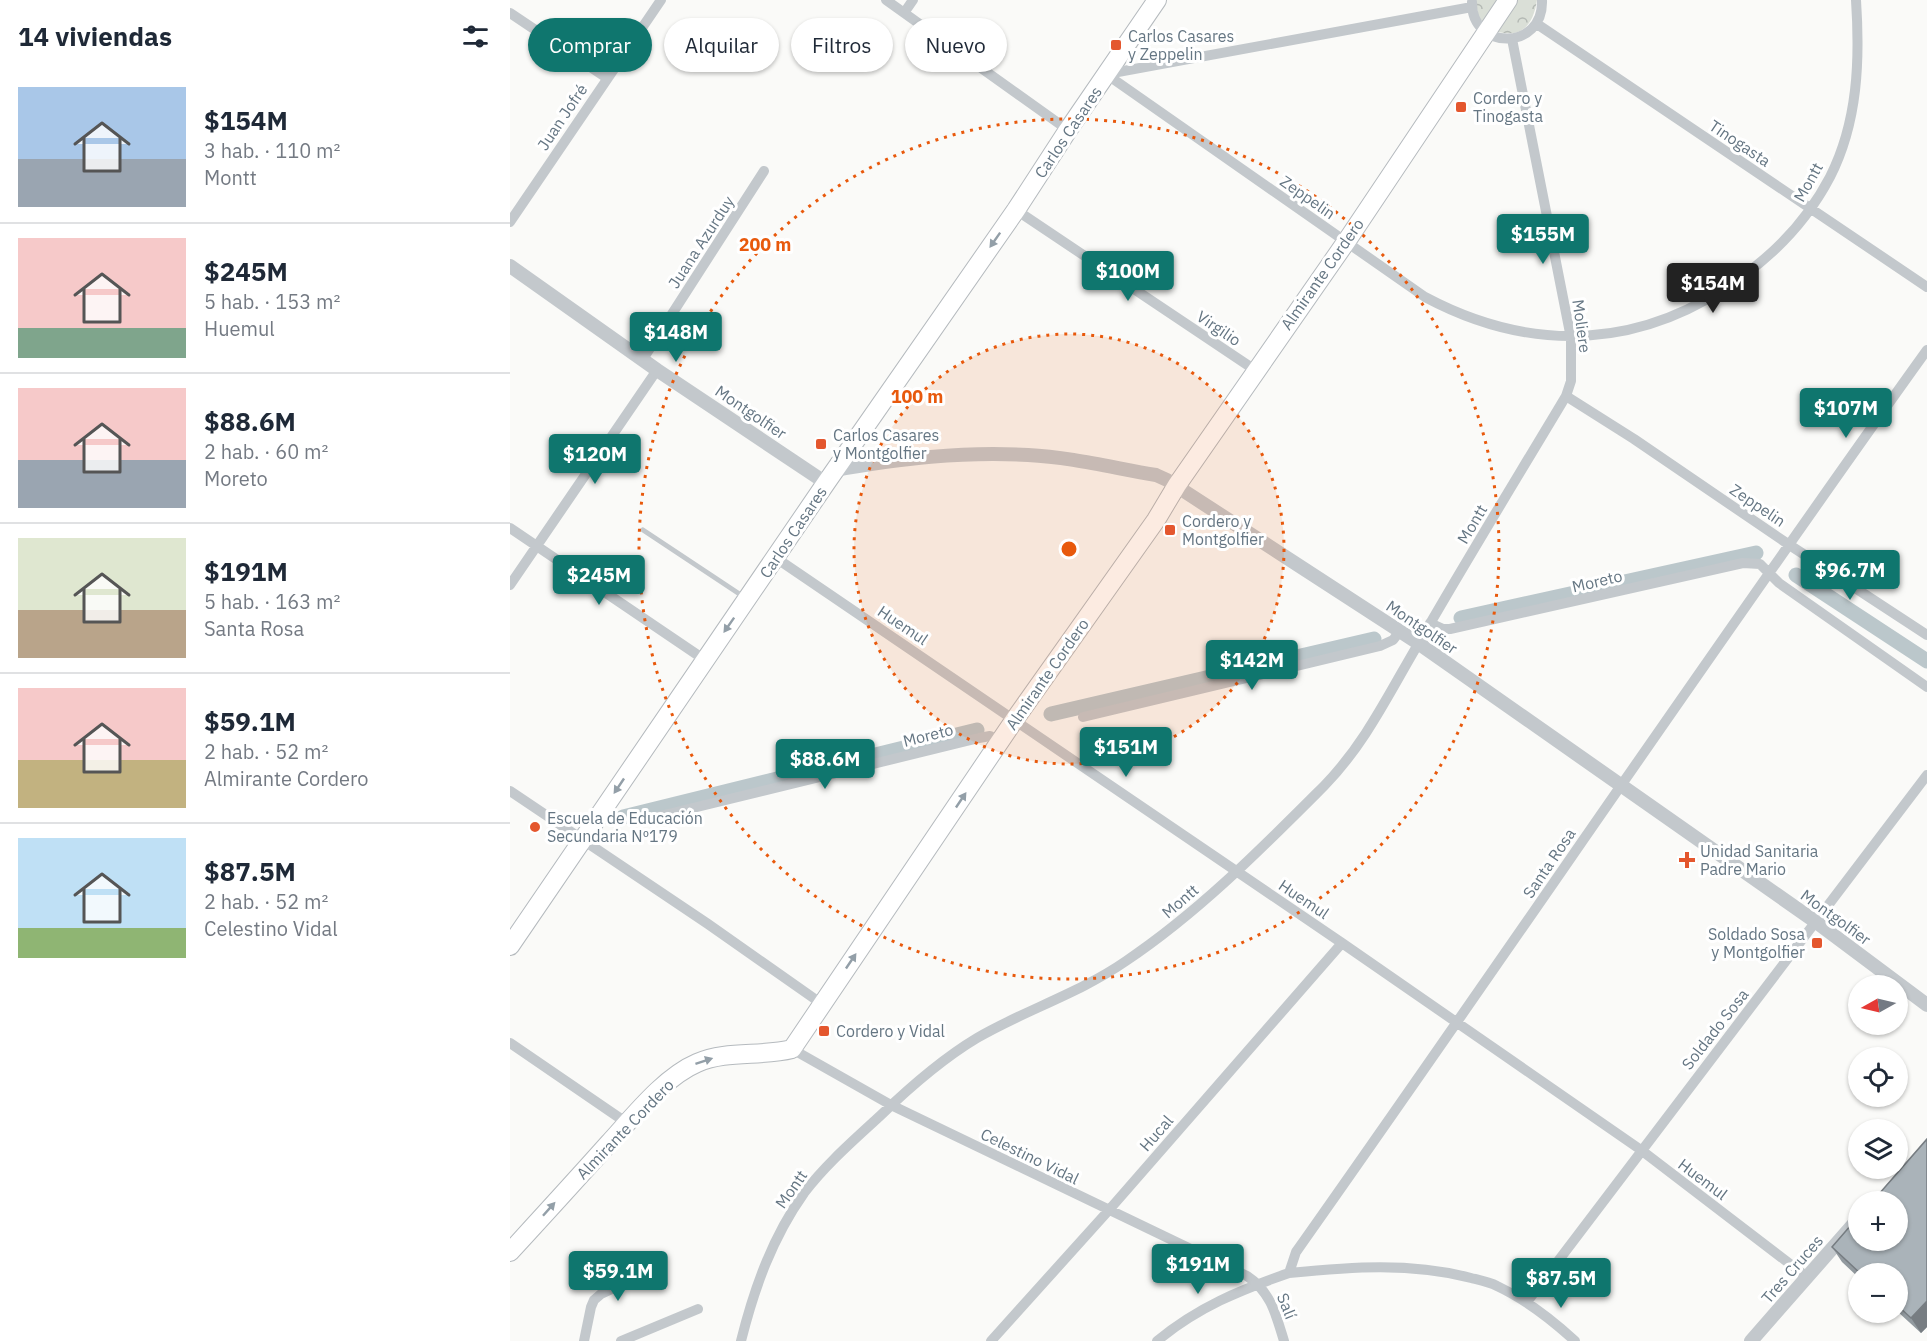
<!DOCTYPE html>
<html lang="es">
<head>
<meta charset="utf-8">
<style>
	body { margin:0; font-family:"IBM Plex Sans",sans-serif; background:#f6f6f7; color:#1f2937; height:100vh; display:flex; flex-direction:column; font-size:22px; white-space:nowrap }
	* { box-sizing:border-box; margin:0 }
	p { font-size:20px; color:#747a83 }
	.icon { flex:none; width:33px; height:33px; fill:none; stroke:currentColor; stroke-width:2; stroke-linecap:round; stroke-linejoin:round }
	.map { position:relative; flex:1; overflow:hidden }
	.side { display:flex; flex-direction:column; background:#fff; width:510px }
	.side>* { flex:none }
	.top-card { position:absolute; left:18px; top:18px; width:570px; height:54px; display:flex; gap:12px }
	.needle { width:39px; rotate:262deg }
	.controls { position:absolute; left:1338px; top:975px; display:grid; gap:12px }
	.controls a { display:grid; place-items:center; width:60px; height:60px; border-radius:50%; background:#fff; box-shadow:0 2px 4px #0004; font-size:30px }
	.price { position:absolute; translate:-50% -51px; padding:0 14px; border-radius:6px; background:#0f766e; color:#fff; font-size:20px; line-height:39px; filter:drop-shadow(0 2px 3px #0008) }
	.price::after { content:''; position:absolute; left:50%; top:36px; width:18px; height:14px; margin-left:-9px; background:inherit; clip-path:polygon(0 0,100% 0,50% 100%) }
	.price.current { background:#222; color:#fff }
	ul { padding:0; list-style:none }
	li { display:flex; align-items:center; gap:18px; height:150px; padding:0 18px }
	li+li { border-top:2px solid #e0e1e3 }
	li span { display:grid; place-items:center; flex:none; width:168px; height:120px; border-radius:0px; color:#555 }
	li>.icon { margin-inline-start:auto }
	span .icon { width:72px; height:72px; fill:#fffc; stroke-width:1 }
	li b { font-size:26px }
	h2 { display:flex; justify-content:space-between; align-items:center; height:72px; padding:0 18px; font-size:26px }
	.tag { padding:0 21px; border-radius:27px; background:#fff; box-shadow:0 2px 4px #0004; font-size:21px; line-height:54px }
	.tag.current { background:#0f766e; color:#fff }
	main { display:flex; flex:1; min-height:0 }
	.map>svg:first-child { display:block }
</style>
</head>
<body>
<main>
<section class="side">
<h2>14 viviendas<svg class="icon" aria-label="filters" viewBox="0 0 24 24"><path d="M4 7h16M4 17h16"/><circle cx="9" cy="7" r="2"/><circle cx="15" cy="17" r="2"/></svg></h2>
<ul>
<li><span style="background:linear-gradient(#a9c7e8 60%,#9aa5b1 0)"><svg class="icon" aria-label="home" viewBox="0 0 24 24"><path d="M3 11l9-7 9 7M6 9v11h12V9"/></svg></span><div><b>$154M</b><p>3 hab. · 110 m²</p><p>Montt</p></div></li>
<li><span style="background:linear-gradient(#f6c9c9 75%,#7fa58c 0)"><svg class="icon" aria-label="home" viewBox="0 0 24 24"><path d="M3 11l9-7 9 7M6 9v11h12V9"/></svg></span><div><b>$245M</b><p>5 hab. · 153 m²</p><p>Huemul</p></div></li>
<li><span style="background:linear-gradient(#f6c9c9 60%,#9aa5b1 0)"><svg class="icon" aria-label="home" viewBox="0 0 24 24"><path d="M3 11l9-7 9 7M6 9v11h12V9"/></svg></span><div><b>$88.6M</b><p>2 hab. · 60 m²</p><p>Moreto</p></div></li>
<li><span style="background:linear-gradient(#dfe7d0 60%,#b9a48a 0)"><svg class="icon" aria-label="home" viewBox="0 0 24 24"><path d="M3 11l9-7 9 7M6 9v11h12V9"/></svg></span><div><b>$191M</b><p>5 hab. · 163 m²</p><p>Santa Rosa</p></div></li>
<li><span style="background:linear-gradient(#f6c9c9 60%,#c2b280 0)"><svg class="icon" aria-label="home" viewBox="0 0 24 24"><path d="M3 11l9-7 9 7M6 9v11h12V9"/></svg></span><div><b>$59.1M</b><p>2 hab. · 52 m²</p><p>Almirante Cordero</p></div></li>
<li><span style="background:linear-gradient(#bfe0f5 75%,#8fb573 0)"><svg class="icon" aria-label="home" viewBox="0 0 24 24"><path d="M3 11l9-7 9 7M6 9v11h12V9"/></svg></span><div><b>$87.5M</b><p>2 hab. · 52 m²</p><p>Celestino Vidal</p></div></li>
</ul>
</section>
<div class="map">
<svg width="1417" height="1341" viewBox="0 0 1417 1341">
	<defs>
		<pattern id="forest-crowns" width="20" height="18" patternUnits="userSpaceOnUse" patternTransform="scale(1.5)"><rect width="20" height="18" fill="#dadfd7"/><path d="M2 6a3 3 0 1 1 6 0M12 15a3 3 0 1 1 6 0" fill="none" stroke="#b4b9b4"/></pattern>
	</defs>
	<rect width="100%" height="100%" fill="#fafaf8"/>
	<path fill="url(#forest-crowns)" d="M965,0H994L976,25L969,18Z
		M1002,0H1027C1023,27 1010,40 982,30Z"/>
	<g fill="none" stroke-linecap="round" stroke-linejoin="round">
		<path stroke="#bbc7cb" stroke-width="15" d="M1286,575L1417,661
			M951,618L1246,553
			M541,714L864,639
			M113,817L467,730"/>
		<defs>
			<path id="primary" d="M0,946L316,483L506,210L558,130L647,0
				M0,1252C33,1216 66,1180 99,1143C123,1117 154,1077 187,1063C217,1050 250,1057 282,1049L505,719L646,520L667,485L836,242L998,0"/>
		</defs>
		<use href="#primary" stroke="#b5babe" stroke-width="20"/>
		<path stroke="#c3c8cc" stroke-width="5" d="M133,530L234,597"/>
		<path stroke="#c3c8cc" stroke-width="10" d="M376,0L558,130
			M962,2C961,51 1034,51 1032,0
			M0,13L97,78
			M394,13L403,0
			M1027,24L1417,287
			M1002,39L1061,338V381L1056,396L1124,439L1278,544L1417,635
			M596,74L915,297C1024,355 1135,349 1234,275C1270,249 1299,217 1320,177C1348,122 1350,60 1346,0
			M597,74L962,7
			M506,210L745,370
			M0,222L151,0
			M133,359L254,171
			M0,528L195,660
			M266,558L832,943L1131,1150L1297,1277
			M0,585L147,370
			M920,623L933,629H940L1233,563L1250,564L1269,583L1417,687
			M573,717L870,646L883,640L890,631
			M0,791L198,924L312,1004
			M142,818L469,738L480,736L490,741
			M0,1043L117,1123
			M282,1049L381,1105L737,1276C761,1292 766,1315 774,1341
			M779,1273C840,1267 901,1262 961,1278C969,1280 979,1282 987,1286C1017,1300 1041,1319 1065,1341
			M1017,1302L1417,775
			M74,1341L81,1307L84,1300L91,1294L147,1268
			M111,1341L188,1309
			M231,1341C244,1289 262,1238 294,1193C316,1164 344,1140 371,1115C400,1087 432,1059 467,1038C515,1010 570,993 616,961C689,912 752,848 814,786C856,743 880,691 910,641C957,559 1007,478 1056,396
			M481,1341L599,1210L832,943
			M647,1341C688,1307 730,1290 779,1273L786,1252C998,952 1203,648 1417,350"/>
		<path stroke="#c3c8cc" stroke-width="14" d="M0,266L147,370L316,483
			M325,470C389,459 452,451 518,455C561,457 604,468 646,475L657,480L908,643L1306,922L1417,1005
			M1241,1341L1348,1219"/>
		<use href="#primary" stroke="#fff" stroke-width="18"/>
	</g>
	<path fill="#929a9f" d="M1417,1139V1327L1411,1333L1388,1312V1274H1348V1277L1332,1262L1322,1247Z"/>
	<path fill="#777d82" d="M1417,1301V1327L1411,1333L1401,1318Z"/>
	<path fill="#aab3b9" stroke="#777d82" stroke-width="1.5" d="M1417,1139V1301L1401,1318L1388,1306V1274H1351L1322,1247L1348,1217V1240H1388V1202H1362Z"/>
	<defs><path id="oneway-solid" d="M-6-.8H1V-3.2L6.5 0L1 3.2V.8H-6Z" transform="scale(1.5)"/></defs>
	<g fill="#939fa8">
		<use href="#oneway-solid" transform="translate(485 240) rotate(125)"/>
		<use href="#oneway-solid" transform="translate(219 625) rotate(125)"/>
		<use href="#oneway-solid" transform="translate(109 786) rotate(124)"/>
		<use href="#oneway-solid" transform="translate(451 800) rotate(-56)"/>
		<use href="#oneway-solid" transform="translate(341 961) rotate(-56)"/>
		<use href="#oneway-solid" transform="translate(194 1061) rotate(-18)"/>
		<use href="#oneway-solid" transform="translate(39 1209) rotate(-48)"/>
	</g>
	<circle cx="559" cy="549" r="215" fill="#e8590c" fill-opacity=".12"/>
	<g fill="none" stroke="#e8590c" stroke-width="3" stroke-dasharray="3 6">
		<circle cx="559" cy="549" r="215"/>
		<circle cx="559" cy="549" r="430"/>
	</g>
	<g fill="#e4572e" stroke="#fff" stroke-width="2">
		<rect x="600" y="39" width="12" height="12" rx="3"/>
		<rect x="945" y="101" width="12" height="12" rx="3"/>
		<rect x="305" y="438" width="12" height="12" rx="3"/>
		<rect x="654" y="524" width="12" height="12" rx="3"/>
		<circle cx="25" cy="827" r="6"/>
		<path d="M1174 851h6v6h6v6h-6v6h-6v-6h-6v-6h6z"/>
		<rect x="1301" y="937" width="12" height="12" rx="3"/>
		<rect x="308" y="1025" width="12" height="12" rx="3"/>
	</g>
	<g text-anchor="middle" stroke-width="6" stroke-linejoin="round" paint-order="stroke">
		<g font-size="16" fill="#657683" stroke="#fff" text-anchor="start">
			<text x="618" y="42">Carlos Casares<tspan x="618" dy="18">y Zeppelin</tspan></text>
			<text x="963" y="104">Cordero y<tspan x="963" dy="18">Tinogasta</tspan></text>
			<text x="323" y="441">Carlos Casares<tspan x="323" dy="18">y Montgolfier</tspan></text>
			<text x="672" y="527">Cordero y<tspan x="672" dy="18">Montgolfier</tspan></text>
			<text x="37" y="824">Escuela de Educación<tspan x="37" dy="18">Secundaria Nº179</tspan></text>
			<text x="1190" y="857">Unidad Sanitaria<tspan x="1190" dy="18">Padre Mario</tspan></text>
			<text x="1295" y="940" text-anchor="end">Soldado Sosa<tspan x="1295" dy="18">y Montgolfier</tspan></text>
			<text x="326" y="1037">Cordero y Vidal</text>
		</g>
		<g font-size="16" fill="#657683" stroke="#fff">
			<text transform="translate(52 117) rotate(-56)" y="6">Juan Jofré</text>
			<text transform="translate(558 132) rotate(-56)" y="6">Carlos Casares</text>
			<text transform="translate(1230 143) rotate(34)" y="6">Tinogasta</text>
			<text transform="translate(1298 182) rotate(-61)" y="6">Montt</text>
			<text transform="translate(798 197) rotate(35)" y="6">Zeppelin</text>
			<text transform="translate(191 242) rotate(-57)" y="6">Juana Azurduy</text>
			<text transform="translate(812 274) rotate(-55)" y="6">Almirante Cordero</text>
			<text transform="translate(1072 326) rotate(82)" y="6">Moliere</text>
			<text transform="translate(709 328) rotate(34)" y="6">Virgilio</text>
			<text transform="translate(241 412) rotate(34)" y="6">Montgolfier</text>
			<text transform="translate(1248 505) rotate(34)" y="6">Zeppelin</text>
			<text transform="translate(962 524) rotate(-59)" y="6">Montt</text>
			<text transform="translate(283 532) rotate(-56)" y="6">Carlos Casares</text>
			<text transform="translate(1087 581) rotate(-13)" y="6">Moreto</text>
			<text transform="translate(393 625) rotate(34)" y="6">Huemul</text>
			<text transform="translate(912 627) rotate(34)" y="6">Montgolfier</text>
			<text transform="translate(537 674) rotate(-55)" y="6">Almirante Cordero</text>
			<text transform="translate(418 735) rotate(-14)" y="6">Moreto</text>
			<text transform="translate(1039 863) rotate(-56)" y="6">Santa Rosa</text>
			<text transform="translate(794 899) rotate(34)" y="6">Huemul</text>
			<text transform="translate(670 901) rotate(-41)" y="6">Montt</text>
			<text transform="translate(1326 917) rotate(36)" y="6">Montgolfier</text>
			<text transform="translate(1205 1029) rotate(-52)" y="6">Soldado Sosa</text>
			<text transform="translate(115 1129) rotate(-46)" y="6">Almirante Cordero</text>
			<text transform="translate(646 1133) rotate(-49)" y="6">Hucal</text>
			<text transform="translate(520 1156) rotate(26)" y="6">Celestino Vidal</text>
			<text transform="translate(1193 1179) rotate(37)" y="6">Huemul</text>
			<text transform="translate(281 1189) rotate(-55)" y="6">Montt</text>
			<text transform="translate(1282 1269) rotate(-49)" y="6">Tres Cruces</text>
			<text transform="translate(777 1306) rotate(68)" y="6">Salí</text>
		</g>
	</g>
	<circle cx="559" cy="549" r="9" fill="#e8590c" stroke="#fff" stroke-width="3"/>
	<g font-size="18" text-anchor="middle" font-weight="bold" fill="#e8590c" stroke="#fff" stroke-width="6" stroke-linejoin="round" paint-order="stroke">
		<text x="255" y="251">200 m</text>
		<text x="407" y="403">100 m</text>
	</g>
</svg>
<div class="controls">
<a><svg class="needle" viewBox="-14 -14 28 28"><path d="M0-13l5 13h-10z" fill="#e53935"/><path d="M0 13l5-13h-10z" fill="#747a83"/></svg></a>
<a><svg class="icon" aria-label="locate" viewBox="0 0 24 24"><circle cx="12" cy="12" r="6"/><path d="M12 2v4M12 18v4M2 12h4M18 12h4"/></svg></a>
<a><svg class="icon" aria-label="layers" viewBox="0 0 24 24"><path d="M12 4l9 5-9 5-9-5zM3 14l9 5 9-5"/></svg></a>
<a>+</a>
<a>−</a>
</div>
<b class="price" style="left:1033px;top:265px">$155M</b>
<b class="price" style="left:618px;top:302px">$100M</b>
<b class="price current" style="left:1203px;top:314px">$154M</b>
<b class="price" style="left:166px;top:363px">$148M</b>
<b class="price" style="left:1336px;top:439px">$107M</b>
<b class="price" style="left:85px;top:485px">$120M</b>
<b class="price" style="left:1340px;top:601px">$96.7M</b>
<b class="price" style="left:89px;top:606px">$245M</b>
<b class="price" style="left:742px;top:691px">$142M</b>
<b class="price" style="left:616px;top:778px">$151M</b>
<b class="price" style="left:315px;top:790px">$88.6M</b>
<b class="price" style="left:688px;top:1295px">$191M</b>
<b class="price" style="left:108px;top:1302px">$59.1M</b>
<b class="price" style="left:1051px;top:1309px">$87.5M</b>
<div class="top-card">
<a class="tag current">Comprar</a>
<a class="tag">Alquilar</a>
<a class="tag">Filtros</a>
<a class="tag">Nuevo</a>
</div>
</div>
</main>
</body>
</html>
